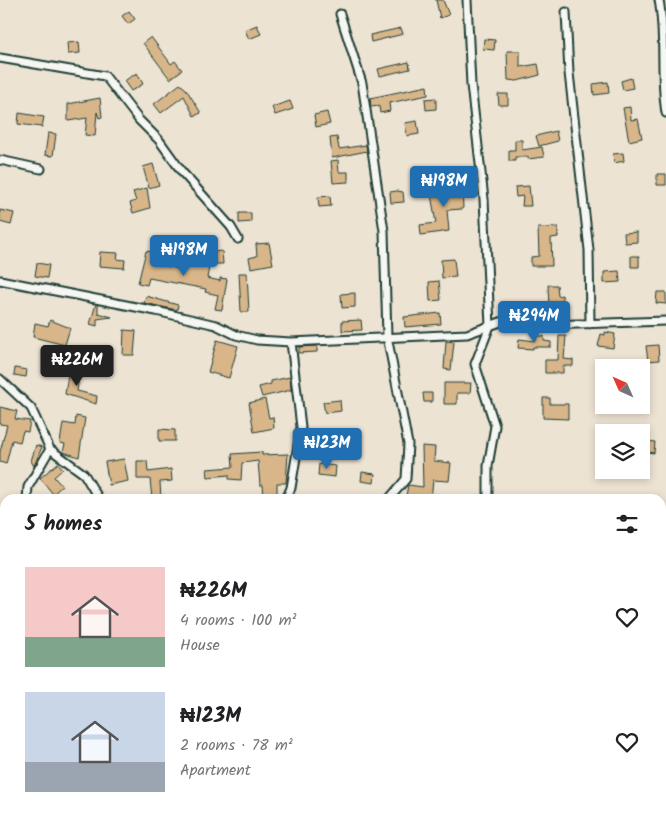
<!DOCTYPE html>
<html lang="en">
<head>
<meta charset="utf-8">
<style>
	body { margin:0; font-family:Kalam,sans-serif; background:#f6f6f6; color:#202124; height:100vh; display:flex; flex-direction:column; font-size:19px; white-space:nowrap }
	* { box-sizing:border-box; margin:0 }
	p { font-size:16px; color:#757577 }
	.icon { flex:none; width:28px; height:28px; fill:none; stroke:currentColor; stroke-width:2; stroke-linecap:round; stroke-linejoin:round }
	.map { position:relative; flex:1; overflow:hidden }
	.drawer { position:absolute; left:0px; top:494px; width:666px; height:321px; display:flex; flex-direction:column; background:#fff; border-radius:15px 15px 0 0; box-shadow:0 2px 8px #0003 }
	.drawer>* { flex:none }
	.needle { width:32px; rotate:315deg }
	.fabs { position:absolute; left:595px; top:359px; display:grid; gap:10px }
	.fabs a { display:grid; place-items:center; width:55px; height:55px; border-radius:0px; background:#fff; box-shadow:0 2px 8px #0003; font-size:25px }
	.price { position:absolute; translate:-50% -42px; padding:0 11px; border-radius:5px; background:#1f6fb2; color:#fff; font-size:16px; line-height:32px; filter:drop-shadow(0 1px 2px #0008) }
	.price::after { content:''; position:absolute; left:50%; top:30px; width:15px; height:11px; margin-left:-8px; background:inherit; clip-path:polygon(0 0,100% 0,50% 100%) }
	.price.selected { background:#222; color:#fff }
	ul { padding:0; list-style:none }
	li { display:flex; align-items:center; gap:15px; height:125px; padding:0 25px }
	li span { display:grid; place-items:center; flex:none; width:140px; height:100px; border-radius:0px; color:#555 }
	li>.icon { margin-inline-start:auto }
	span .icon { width:60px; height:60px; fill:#fffc; stroke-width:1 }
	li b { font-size:21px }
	h2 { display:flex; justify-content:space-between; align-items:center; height:60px; padding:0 25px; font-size:21px }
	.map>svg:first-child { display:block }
</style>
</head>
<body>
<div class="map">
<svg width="666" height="814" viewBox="0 0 666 814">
	<rect width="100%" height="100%" fill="#ede3d3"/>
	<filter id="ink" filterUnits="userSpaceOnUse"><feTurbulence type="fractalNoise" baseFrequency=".02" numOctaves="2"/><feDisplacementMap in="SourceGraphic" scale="10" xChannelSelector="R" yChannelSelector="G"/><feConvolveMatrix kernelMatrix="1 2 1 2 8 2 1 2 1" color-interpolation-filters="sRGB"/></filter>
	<g filter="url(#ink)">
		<path fill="#d8b68a" stroke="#1f3d34" d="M436,0H443L449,15L440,18Z
			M129,11L135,19L128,24L122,16Z
			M257,25L261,34L249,39L245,30Z
			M401,28L403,34L371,42L370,35Z
			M151,37L171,64L175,61L182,70L170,79L143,43Z
			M484,39L495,40L494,50L483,49Z
			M79,42L80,53L68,54L67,43Z
			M507,51H520V67L538,64L540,75L517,81L508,80Z
			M409,62L410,69L380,76L378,69Z
			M137,73L143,84L131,91L124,81Z
			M631,78L633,88L623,90L621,81Z
			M608,82L609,93L594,95L593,84Z
			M180,84L186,89L201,113L194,116L184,96L161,113L154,104Z
			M427,86L428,95L389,103L390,111L380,113L379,106L371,107L370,98Z
			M498,94H508V105H499Z
			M100,98L102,117L99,118L97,112L95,136L85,135L87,118L68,121V104Z
			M436,98V109L426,110L425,99Z
			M290,101L293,109L275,115L272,107Z
			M630,107L631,120L638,119L642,138L629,141L623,108Z
			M327,112L330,124L316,127L314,115Z
			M19,113L44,117L42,127L18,124Z
			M417,121L419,134L407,136L405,123Z
			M556,131L558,141L539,146L536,136Z
			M48,133L56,134L53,156L45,155Z
			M337,137L339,149L366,145L367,151L332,158L330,138Z
			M515,140H522V150L542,147L544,157L528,159V157H515V161H509V150H515Z
			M623,153L624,161L614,163L613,154Z
			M338,160L339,172H348V182L333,183L331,161Z
			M153,164L159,185L149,188L143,167Z
			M657,174H666V185H657Z
			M462,184L463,209L447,210L449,231L421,235L420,225L436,223L430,189Z
			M529,186L531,206H522L523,196L516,197L515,187Z
			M147,188L150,208L133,213L130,203L136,201L133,192Z
			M397,191L403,192L404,202L391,203L390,192Z
			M330,196L331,206L319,207L318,197Z
			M0,210L14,213L11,225L0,222Z
			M239,213H251V222L239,223Z
			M558,227V237L551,238L552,266H531V257L539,256L538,228Z
			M637,232V242L625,243L624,233Z
			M269,243L273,264L251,268L249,258L257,256L256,244Z
			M146,251L154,252L152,262L160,265L181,269L182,262L209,267L207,278L220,281V278L227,279L222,310L215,309L218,295L205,292L206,289L149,278L147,285L138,283Z
			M222,251L223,264H214L213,252Z
			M100,252L118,253L117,259L125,260L124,268L99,266Z
			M631,256H639V267H631Z
			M454,259L456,277L442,278L441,260Z
			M37,263L49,265L47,278L35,276Z
			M619,271L620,282L604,283V272Z
			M239,273H247L249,312H241Z
			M439,281L441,300L430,301L429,282Z
			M548,285H557L558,296L562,295L563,306L549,307Z
			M657,292H666V304L656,303Z
			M355,293V307L342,308L341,294Z
			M146,296L178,305L177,310L144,303Z
			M96,304L98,305V313L112,317L97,319V326L90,324Z
			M440,313L441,324L405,327L404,317Z
			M50,320L70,328L65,345L33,337L35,323L48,326Z
			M361,320L362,330L342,331V321Z
			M124,330L136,331L134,355H123Z
			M605,332L615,334L613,348L598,346L601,334L605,335Z
			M536,336H544V341L551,342V347H533V349L518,348L519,339L536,341Z
			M559,336H566L564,359L573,360V366H563V373H545V360H558Z
			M217,340L238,346L229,378L208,372Z
			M446,341L454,342L451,370L444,369Z
			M658,345L659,360L648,361L646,346Z
			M317,346V352L299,353V347Z
			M101,359L110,360L109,373H100Z
			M15,368L27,370L26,377L14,375Z
			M69,368L80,370L77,391L97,396L96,404L65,394Z
			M290,377L291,390L262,397L259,387L271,384V381Z
			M444,383H471L470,393H457V404H444Z
			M423,393H432V402H424Z
			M543,398H550V404H568V419L543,418Z
			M265,399L269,418L273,417L274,428L254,432L249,403Z
			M340,400L341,411L325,413L323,402Z
			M0,407L17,411L15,419L30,421L28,432L23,431L20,442L12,440L6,464L0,462V452L7,425L0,424Z
			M76,416L85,418L79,457L63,452L65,444L60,443L63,423L75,425Z
			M159,429L175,430V441H159Z
			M642,440L655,442L654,453L641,451Z
			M36,445L42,447L34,466L31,461Z
			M422,446L435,447L434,461L451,463L449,481L433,480L431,499L406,496L408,485L423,487Z
			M262,452V455L288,454L286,483H277V499L264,497L263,485H260L258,461L242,463L241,480L229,479V475L208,477L207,469L233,467L232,454Z
			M124,459L128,481L109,485L105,462Z
			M137,461H147L148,472L171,469L172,481L160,482L161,499H152L150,479H137Z
			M58,463L63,469L54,477L62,486L53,494L40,478Z
			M319,464L336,466L335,477L318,475Z
			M362,472L375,474L374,483L361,481Z"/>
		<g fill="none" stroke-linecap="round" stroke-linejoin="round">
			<defs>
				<path id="street" d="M467,0L471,85L484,199L490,326L475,364L495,426L488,466V499
					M659,0C666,37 660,75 666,113
					M566,12L569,73L589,250L590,324
					M340,14L362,83L384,231L387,336L408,444L406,479L389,499
					M0,58L105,76L139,120L159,140L182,172L231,227L238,239
					M0,160L41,169
					M0,280L156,311L216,325L236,335L257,340L291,342L467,334L506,320L548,325L666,321
					M0,379L31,408L50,449L84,474L99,499
					M27,499L28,487L50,449
					M286,499L291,488L301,427L291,342
					M0,564L5,561
					M327,810L331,814
					M50,814L51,810
					M130,814V810"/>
			</defs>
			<use href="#street" stroke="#1f3d34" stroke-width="11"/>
			<use href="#street" stroke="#f6f6f2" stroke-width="7"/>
		</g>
	</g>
</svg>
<div class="fabs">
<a><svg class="needle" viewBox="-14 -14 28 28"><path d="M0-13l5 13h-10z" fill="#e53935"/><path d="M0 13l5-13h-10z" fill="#757577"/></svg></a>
<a><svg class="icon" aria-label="layers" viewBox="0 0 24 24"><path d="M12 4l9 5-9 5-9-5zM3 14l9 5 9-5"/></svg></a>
</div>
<b class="price" style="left:444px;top:208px">₦198M</b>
<b class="price" style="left:184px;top:277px">₦198M</b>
<b class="price" style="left:534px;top:343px">₦294M</b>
<b class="price selected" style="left:77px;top:387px">₦226M</b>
<b class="price" style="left:327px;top:470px">₦123M</b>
<section class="drawer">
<h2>5 homes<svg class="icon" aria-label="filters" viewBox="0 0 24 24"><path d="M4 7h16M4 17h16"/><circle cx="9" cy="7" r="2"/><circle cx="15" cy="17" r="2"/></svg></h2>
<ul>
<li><span style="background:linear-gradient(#f6c9c9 70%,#7fa58c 0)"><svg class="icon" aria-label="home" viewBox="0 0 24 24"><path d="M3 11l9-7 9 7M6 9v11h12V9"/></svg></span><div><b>₦226M</b><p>4 rooms · 100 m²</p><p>House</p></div><svg class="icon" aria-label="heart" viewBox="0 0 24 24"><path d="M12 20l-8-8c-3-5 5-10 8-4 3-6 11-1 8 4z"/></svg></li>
<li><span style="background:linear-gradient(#c9d6e8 70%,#9aa5b1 0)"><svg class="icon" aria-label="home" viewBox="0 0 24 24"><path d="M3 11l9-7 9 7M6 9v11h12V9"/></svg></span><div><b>₦123M</b><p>2 rooms · 78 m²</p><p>Apartment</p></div><svg class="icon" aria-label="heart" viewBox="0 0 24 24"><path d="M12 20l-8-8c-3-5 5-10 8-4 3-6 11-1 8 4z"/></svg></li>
</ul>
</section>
</div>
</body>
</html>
